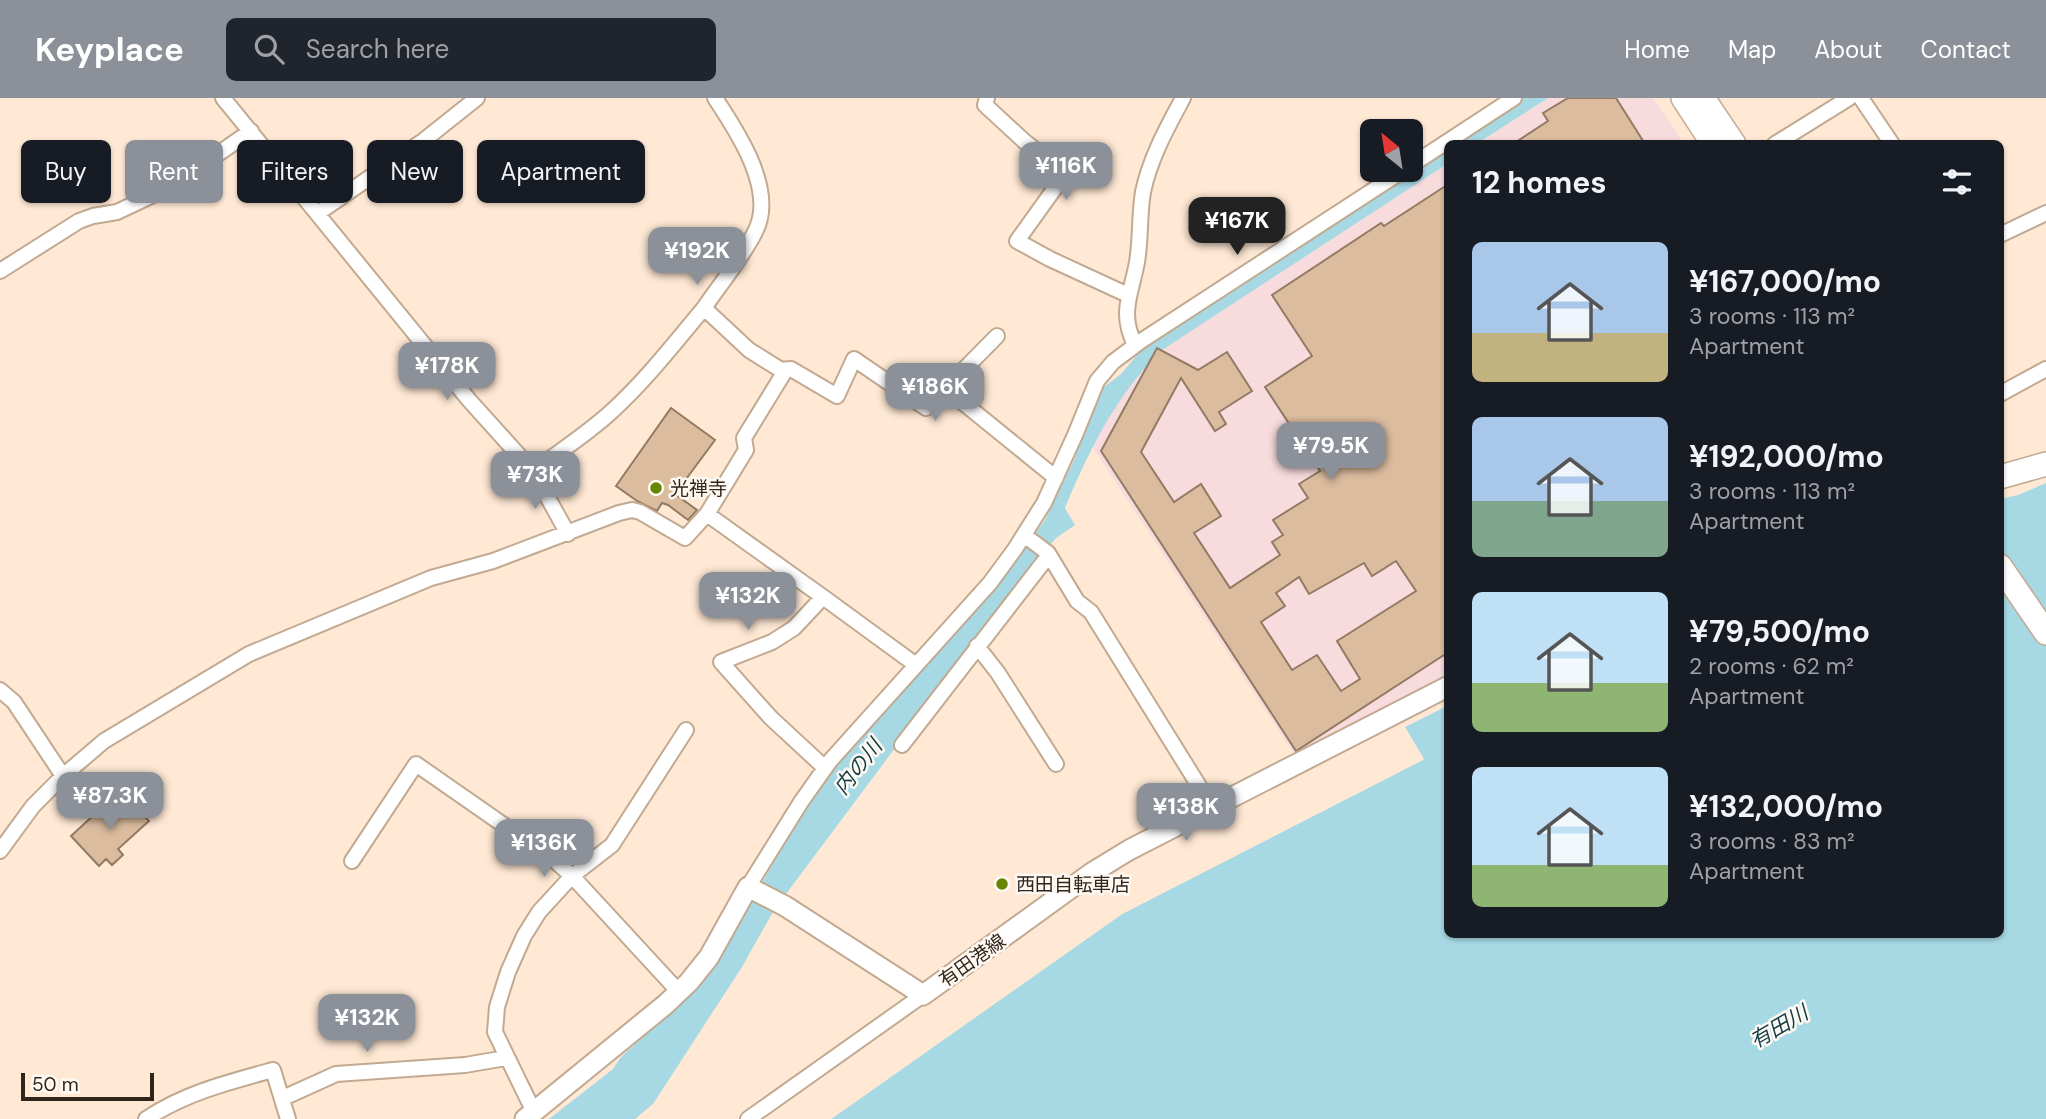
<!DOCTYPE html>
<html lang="en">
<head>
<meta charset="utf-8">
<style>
	body { margin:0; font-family:"DM Sans","Noto Sans JP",sans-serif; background:#20242c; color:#f1f3f6; height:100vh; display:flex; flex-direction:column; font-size:26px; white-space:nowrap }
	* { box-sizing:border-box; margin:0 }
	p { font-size:23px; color:#9ea1a6 }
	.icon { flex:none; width:38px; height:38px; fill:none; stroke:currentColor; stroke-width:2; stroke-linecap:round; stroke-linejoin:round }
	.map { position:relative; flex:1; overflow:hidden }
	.details { position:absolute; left:1444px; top:42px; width:560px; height:798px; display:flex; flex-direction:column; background:#171b24; border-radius:10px; box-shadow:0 2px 5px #0004 }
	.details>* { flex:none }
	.top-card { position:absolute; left:21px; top:42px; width:665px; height:63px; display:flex; gap:14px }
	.needle { width:46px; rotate:330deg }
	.buttons { position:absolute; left:1360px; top:21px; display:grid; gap:14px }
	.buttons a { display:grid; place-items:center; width:63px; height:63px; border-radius:10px; background:#171b24; box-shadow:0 2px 5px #0004; font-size:35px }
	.scale { position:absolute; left:21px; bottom:18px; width:133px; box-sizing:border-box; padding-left:7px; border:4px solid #2f251b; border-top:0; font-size:19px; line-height:24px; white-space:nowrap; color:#2f251b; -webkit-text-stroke:5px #fff9f4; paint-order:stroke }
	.price { position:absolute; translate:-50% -60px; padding:0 16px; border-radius:14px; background:#8c9099; color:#fff; font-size:23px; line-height:46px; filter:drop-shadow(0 2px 4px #0008) }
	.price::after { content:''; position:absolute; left:50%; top:42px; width:21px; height:16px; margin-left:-10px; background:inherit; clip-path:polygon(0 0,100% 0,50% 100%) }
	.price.on { background:#222; color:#fff }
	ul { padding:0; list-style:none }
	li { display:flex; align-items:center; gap:21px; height:175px; padding:0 28px }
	li span { display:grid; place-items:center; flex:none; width:196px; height:140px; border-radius:10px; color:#555 }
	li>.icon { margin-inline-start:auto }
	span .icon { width:84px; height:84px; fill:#fffc; stroke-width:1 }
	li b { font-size:30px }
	h2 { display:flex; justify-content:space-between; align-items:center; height:84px; padding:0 28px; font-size:30px }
	.chip { padding:0 24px; border-radius:10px; background:#171b24; box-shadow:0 2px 5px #0004; font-size:24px; line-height:63px }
	.chip.on { background:#8c9099; color:#fff }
	header { display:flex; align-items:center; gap:42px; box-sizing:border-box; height:98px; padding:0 35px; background:#8c9099; color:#fff }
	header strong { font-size:33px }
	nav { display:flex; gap:38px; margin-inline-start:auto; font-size:24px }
	.search { width:490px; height:63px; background:#20242c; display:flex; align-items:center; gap:18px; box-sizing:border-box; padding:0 24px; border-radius:10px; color:#9ea1a6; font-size:26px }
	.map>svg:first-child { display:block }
</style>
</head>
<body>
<header>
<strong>Keyplace</strong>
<div class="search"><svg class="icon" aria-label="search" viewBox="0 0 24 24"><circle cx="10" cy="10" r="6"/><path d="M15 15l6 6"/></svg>Search here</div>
<nav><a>Home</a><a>Map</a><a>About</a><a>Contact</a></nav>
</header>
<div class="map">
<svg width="2046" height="1021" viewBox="0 0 2046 1021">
	<rect width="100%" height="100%" fill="#ffe9d5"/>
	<path fill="#f7dbdd" d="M1548,0H1653L1684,45L1478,46Z
		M1447,66V578L1296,659L1092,348L1131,283L1159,254Z"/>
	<path fill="#a7d9e4" d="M1522,0H1548L1478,45L1453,46Z
		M1447,49V66L1159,254C1114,302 1090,350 1065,410L1075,427L1056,440L1020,483L774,812L742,869L653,1006L635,1021H549L613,971L621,959L680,906L736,829L801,718L834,670L913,583L937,553L995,492L1045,422L1074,362L1100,292L1121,276L1146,246Z
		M2046,385V1021H831L1122,816L1423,662L1405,629L1447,608V836H2000V401L2018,397Z"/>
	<path fill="#ffe9d5" d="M1405,629L1424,661L1122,816L831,1021H828L1120,814L1419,660L1402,631Z"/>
	<path fill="#dcbc9f" stroke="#927a63" stroke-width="2" fill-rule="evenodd" d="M1568,0H1616L1645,46H1513L1548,23L1543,15Z
		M1447,87V555L1296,653L1101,353L1157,250L1198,272L1227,254L1252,293L1219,314L1226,326L1215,333L1181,280L1141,354L1174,404L1201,386L1221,418L1194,435L1230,490L1280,457L1272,444L1283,437L1273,422L1308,400L1299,386L1320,373L1265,289L1312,258L1272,197L1381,125L1384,128ZM1396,463L1416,493L1337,543L1360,581L1341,593L1317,557L1292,572L1261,524L1285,508L1276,495L1299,479L1309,496L1364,465L1372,478Z
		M671,310L715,342L675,396L697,412L688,422L668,407L662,405L657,413L637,403L616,388Z
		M127,700L149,723L118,751L123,757L112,767L106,761L99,768L71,738L97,714L101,718L115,705L117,708Z"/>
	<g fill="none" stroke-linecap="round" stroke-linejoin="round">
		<defs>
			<path id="minor" d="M223,0L469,302L533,373C559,354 587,336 611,314C645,283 674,246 704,210
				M715,0C737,33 777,93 755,134C742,160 721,185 704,210L749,252L781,272L791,271L837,298L854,261L926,310L997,238
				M987,0L985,7L1024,43L1065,76L1017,143L1050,161L1128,197
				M1861,0L1892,46
				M1775,46L1849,0
				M1410,68L1514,0
				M318,115L423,43L477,0
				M2000,137L2046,115
				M0,173L79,123L93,118L117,114L172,88L251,33
				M1135,247C1119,215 1131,197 1137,164C1141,141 1139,117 1143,94C1150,60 1167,30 1183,0
				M945,290L1056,380
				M2000,296L2046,271
				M533,373L568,436
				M707,416L823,499
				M1024,437L1048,455L1077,503L1091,514L1212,709
				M977,548L998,575L1056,666
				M0,592L14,604L63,678
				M902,647L1049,457
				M825,670L771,620L721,564L772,544L794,530L823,499L916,567
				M0,753L33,708L63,678L104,643L249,556L431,480L493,463L619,415L632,412L640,414L685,440L707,416L746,352L744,340L785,273
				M352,763L416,666L505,728L532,742L572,778L679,894
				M748,789L801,704L830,663L990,485L1015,451L1044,405L1075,337L1097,283L1113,264L1141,243L1404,72
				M283,1000L336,976L465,967L506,960
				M534,1014L495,934L497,909L508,874L524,838L539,814L572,778L612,747L686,632
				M146,1021C185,995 229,984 273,972L288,1021
				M748,1021L923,897"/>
			<path id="secondary" d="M525,1021L666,906L689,884L709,859L748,789L785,808L923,897L1093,774L1129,752L1447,589"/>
			<path id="trunk" d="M1683,0L1713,46
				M1703,0L1734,46
				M2000,379L2046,366
				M2000,468L2046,535"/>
		</defs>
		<use href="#minor" stroke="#c2a991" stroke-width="18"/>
		<use href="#secondary" stroke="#c2a991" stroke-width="23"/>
		<use href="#trunk" stroke="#c2a991" stroke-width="26"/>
		<use href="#minor" stroke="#fff" stroke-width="14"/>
		<use href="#secondary" stroke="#fff" stroke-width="19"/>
		<use href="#trunk" stroke="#fff" stroke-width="23"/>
	</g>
	<g fill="#678703" stroke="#fff9f4" stroke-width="2.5">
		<circle cx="656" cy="390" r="7"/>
		<circle cx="1002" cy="786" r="7"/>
	</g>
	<g text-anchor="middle" stroke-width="5" stroke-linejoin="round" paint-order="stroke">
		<g font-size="19" fill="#2f251b" stroke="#fff9f4" text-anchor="start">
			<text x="670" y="397">光禅寺</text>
			<text x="1016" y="793">西田自転車店</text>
		</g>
		<g font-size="19" fill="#2f251b" stroke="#fff9f4">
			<text transform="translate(972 862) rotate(-35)" y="7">有田港線</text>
		</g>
		<g font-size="21" font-style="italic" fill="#113e47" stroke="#fff9f4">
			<text transform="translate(858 669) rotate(-52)" y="7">内の川</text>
			<text transform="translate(1779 929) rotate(-30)" y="7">有田川</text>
		</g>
	</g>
</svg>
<div class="buttons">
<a><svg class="needle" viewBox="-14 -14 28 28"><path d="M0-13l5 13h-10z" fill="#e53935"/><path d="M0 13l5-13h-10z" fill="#9ea1a6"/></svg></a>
</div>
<div class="scale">50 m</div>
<b class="price" style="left:1066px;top:104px">¥116K</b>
<b class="price on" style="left:1237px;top:159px">¥167K</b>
<b class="price" style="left:697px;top:189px">¥192K</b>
<b class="price" style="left:447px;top:304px">¥178K</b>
<b class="price" style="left:935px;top:325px">¥186K</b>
<b class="price" style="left:1331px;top:384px">¥79.5K</b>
<b class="price" style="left:535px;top:413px">¥73K</b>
<b class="price" style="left:748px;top:534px">¥132K</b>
<b class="price" style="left:110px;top:734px">¥87.3K</b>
<b class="price" style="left:1186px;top:745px">¥138K</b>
<b class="price" style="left:544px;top:781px">¥136K</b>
<b class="price" style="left:367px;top:956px">¥132K</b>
<div class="top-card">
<a class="chip">Buy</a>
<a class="chip on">Rent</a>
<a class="chip">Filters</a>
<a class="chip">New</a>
<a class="chip">Apartment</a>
</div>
<section class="details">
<h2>12 homes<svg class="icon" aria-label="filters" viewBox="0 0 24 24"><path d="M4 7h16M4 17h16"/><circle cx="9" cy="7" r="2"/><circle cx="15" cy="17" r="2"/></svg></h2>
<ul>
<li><span style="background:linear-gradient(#a9c7e8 65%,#c2b280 0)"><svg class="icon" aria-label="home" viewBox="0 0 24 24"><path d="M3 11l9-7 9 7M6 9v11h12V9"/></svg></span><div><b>¥167,000/mo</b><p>3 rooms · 113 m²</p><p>Apartment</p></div></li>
<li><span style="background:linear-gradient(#a9c7e8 60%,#7fa58c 0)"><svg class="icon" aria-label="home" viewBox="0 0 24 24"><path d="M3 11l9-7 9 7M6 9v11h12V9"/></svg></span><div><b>¥192,000/mo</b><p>3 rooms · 113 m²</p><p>Apartment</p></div></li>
<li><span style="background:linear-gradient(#bfe0f5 65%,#8fb573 0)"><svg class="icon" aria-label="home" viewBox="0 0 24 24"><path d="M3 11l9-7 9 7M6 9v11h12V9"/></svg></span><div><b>¥79,500/mo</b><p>2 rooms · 62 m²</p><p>Apartment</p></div></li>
<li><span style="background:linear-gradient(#bfe0f5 70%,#8fb573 0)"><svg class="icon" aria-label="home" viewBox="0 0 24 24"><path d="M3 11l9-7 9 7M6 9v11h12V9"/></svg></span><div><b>¥132,000/mo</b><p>3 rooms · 83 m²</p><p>Apartment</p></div></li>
</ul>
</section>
</div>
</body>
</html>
